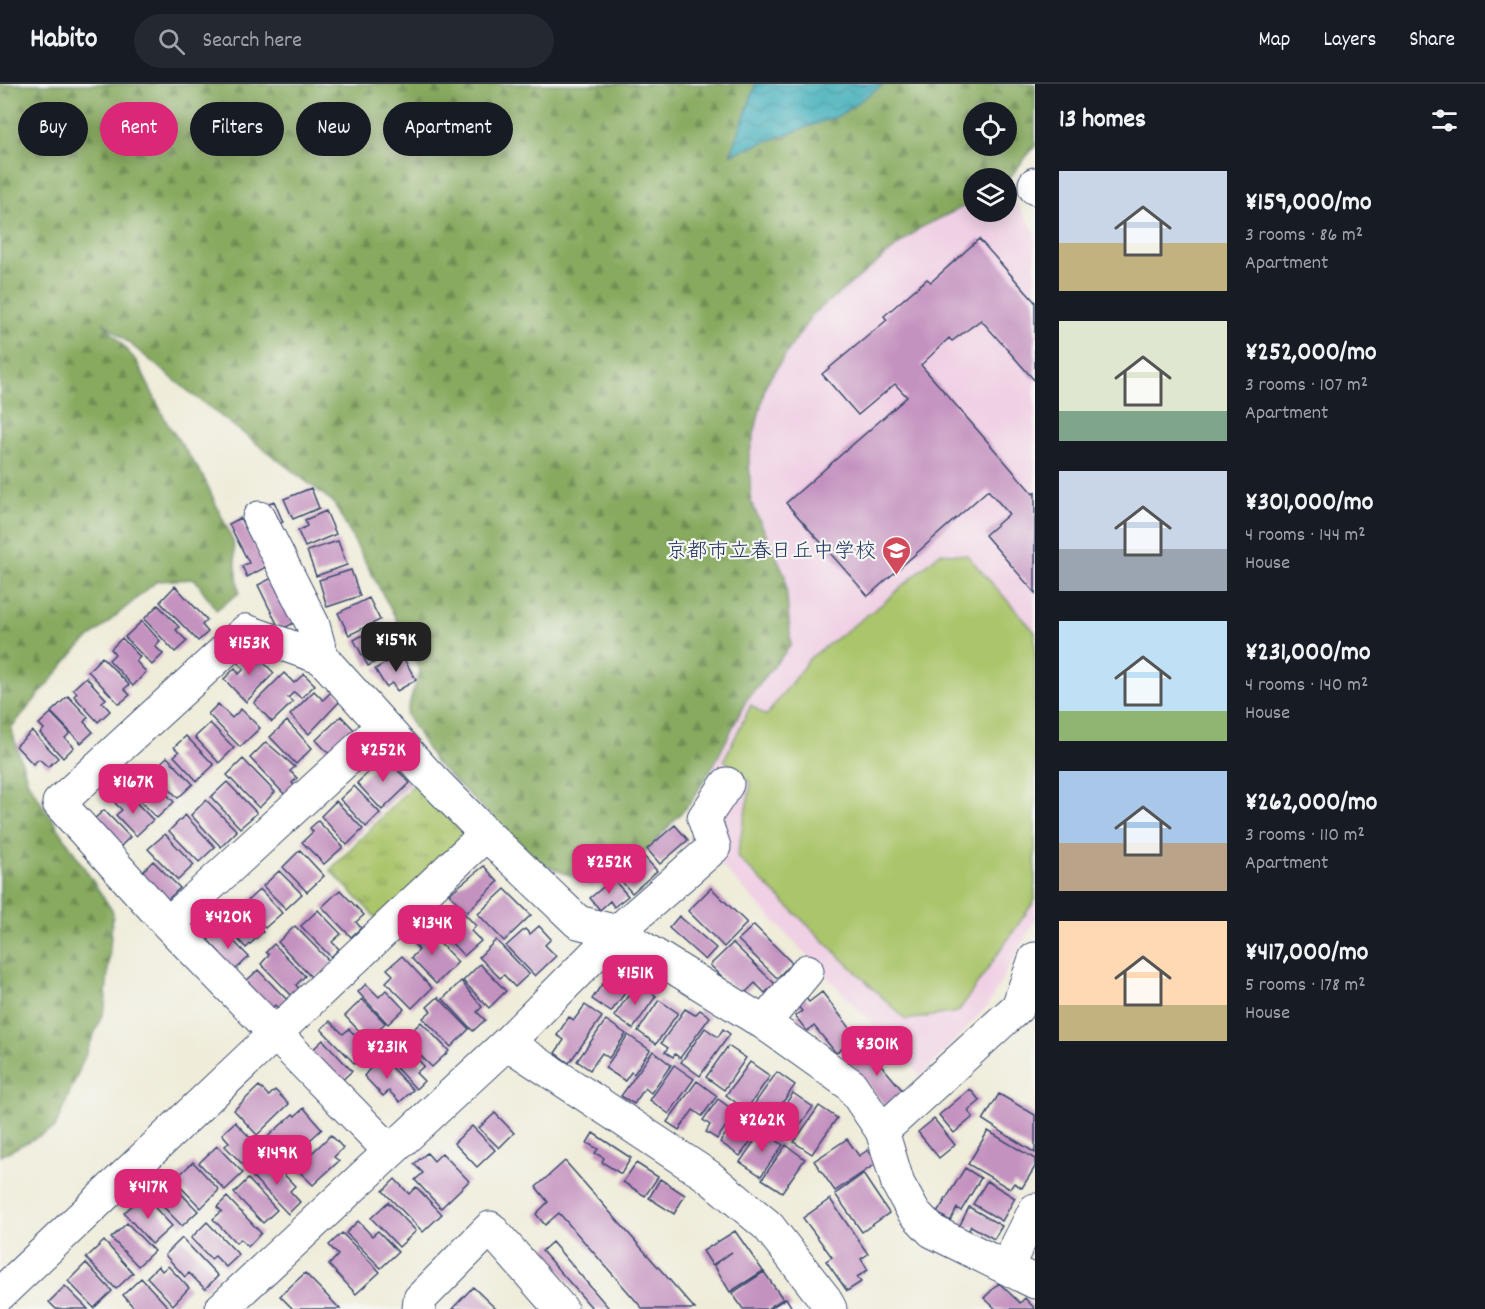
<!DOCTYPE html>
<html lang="en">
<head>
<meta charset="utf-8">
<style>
	body { margin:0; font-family:Dekko,"Klee One",sans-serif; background:#242831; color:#f1f3f6; height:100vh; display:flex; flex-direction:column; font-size:22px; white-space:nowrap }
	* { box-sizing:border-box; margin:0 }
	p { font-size:20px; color:#9ea1a6 }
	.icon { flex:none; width:33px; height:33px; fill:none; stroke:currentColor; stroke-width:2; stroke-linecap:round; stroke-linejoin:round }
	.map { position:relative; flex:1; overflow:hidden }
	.side { display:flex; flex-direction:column; background:#171b24; width:450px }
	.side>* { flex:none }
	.guide { position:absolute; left:18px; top:18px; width:570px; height:54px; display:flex; gap:12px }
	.controls { position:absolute; left:963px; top:18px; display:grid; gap:12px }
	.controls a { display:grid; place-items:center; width:54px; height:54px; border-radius:50%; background:#171b24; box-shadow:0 3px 15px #0003; font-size:30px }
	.price { position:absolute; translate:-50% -51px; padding:0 14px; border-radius:12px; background:#db2777; color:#fff; font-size:20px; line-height:39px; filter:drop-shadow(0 2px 3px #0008) }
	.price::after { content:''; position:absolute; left:50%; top:36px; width:18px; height:14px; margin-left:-9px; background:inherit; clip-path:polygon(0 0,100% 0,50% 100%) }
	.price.active { background:#222; color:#fff }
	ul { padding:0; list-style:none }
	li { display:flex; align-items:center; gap:18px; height:150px; padding:0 24px }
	li span { display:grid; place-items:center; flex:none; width:168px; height:120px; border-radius:0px; color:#555 }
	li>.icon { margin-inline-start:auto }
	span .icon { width:72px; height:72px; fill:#fffc; stroke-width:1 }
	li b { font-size:26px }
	h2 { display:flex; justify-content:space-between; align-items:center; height:72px; padding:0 24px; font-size:26px }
	.chip { padding:0 21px; border-radius:27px; background:#171b24; box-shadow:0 3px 15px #0003; font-size:21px; line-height:54px }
	.chip.active { background:#db2777; color:#fff }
	header { display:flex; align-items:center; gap:36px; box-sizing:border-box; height:84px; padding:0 30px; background:#171b24; border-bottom:2px solid #363941 }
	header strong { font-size:28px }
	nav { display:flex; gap:33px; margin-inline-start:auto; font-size:21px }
	.search { width:420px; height:54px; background:#242831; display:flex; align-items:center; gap:15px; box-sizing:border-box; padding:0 21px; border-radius:33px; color:#9ea1a6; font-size:22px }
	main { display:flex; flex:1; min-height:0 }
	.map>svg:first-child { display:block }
</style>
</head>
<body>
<header>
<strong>Habito</strong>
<div class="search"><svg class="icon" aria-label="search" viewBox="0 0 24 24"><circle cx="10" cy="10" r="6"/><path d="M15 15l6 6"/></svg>Search here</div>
<nav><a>Map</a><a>Layers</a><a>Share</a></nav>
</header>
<main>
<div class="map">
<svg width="1035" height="1225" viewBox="0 0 1035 1225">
	<defs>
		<pattern id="grass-tufts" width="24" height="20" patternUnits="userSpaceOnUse" patternTransform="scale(1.5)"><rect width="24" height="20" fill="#aac56b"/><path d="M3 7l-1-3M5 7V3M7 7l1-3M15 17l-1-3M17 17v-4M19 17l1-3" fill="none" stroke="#8aa05b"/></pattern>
		<pattern id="forest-firs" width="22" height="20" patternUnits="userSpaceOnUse" patternTransform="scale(1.5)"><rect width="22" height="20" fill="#87aa5f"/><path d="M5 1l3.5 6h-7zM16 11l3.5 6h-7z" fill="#6e8b52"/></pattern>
		<pattern id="water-waves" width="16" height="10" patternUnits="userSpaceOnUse" patternTransform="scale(1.5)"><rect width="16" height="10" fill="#3fafba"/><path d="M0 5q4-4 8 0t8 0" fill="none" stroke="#348f9a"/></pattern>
	</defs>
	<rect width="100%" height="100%" fill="#f6f6f2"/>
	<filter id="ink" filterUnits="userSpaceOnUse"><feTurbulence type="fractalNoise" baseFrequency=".0167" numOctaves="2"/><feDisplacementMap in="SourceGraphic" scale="12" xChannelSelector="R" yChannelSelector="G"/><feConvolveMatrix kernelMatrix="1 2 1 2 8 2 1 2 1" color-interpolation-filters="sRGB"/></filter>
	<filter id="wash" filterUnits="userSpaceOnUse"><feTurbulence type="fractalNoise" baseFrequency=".008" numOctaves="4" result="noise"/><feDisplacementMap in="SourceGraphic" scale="24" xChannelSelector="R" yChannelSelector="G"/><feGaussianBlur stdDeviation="1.35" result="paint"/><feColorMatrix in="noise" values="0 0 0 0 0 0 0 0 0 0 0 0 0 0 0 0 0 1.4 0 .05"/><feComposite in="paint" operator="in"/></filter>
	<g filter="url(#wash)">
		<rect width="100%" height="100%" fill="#efecd9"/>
		<path fill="#f0d0e4" d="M1007,104L1035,148V836L988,921L921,992L721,781L722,731L740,705L712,684L747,615L766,592L749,372L766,300L812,231L920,144L973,118L974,128H1006Z"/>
		<path fill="url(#grass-tufts)" stroke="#627a64" stroke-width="1.5" d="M418,696L464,740L465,754L380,838L330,786Z"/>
		<path fill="url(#forest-firs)" stroke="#516c5e" stroke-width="1.5" fill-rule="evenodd" d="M0,0H1035V62L1007,97L1006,94H974L973,118L920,144L812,231L766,300L749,372L751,418L785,491L791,561L747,615L715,679L691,718L638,776L592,801L540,779L435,678L406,630L420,587L395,533L333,418L193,311L103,238L137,278L167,339L203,392L233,457L239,509L216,526L195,495L157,497L77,565L11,644L28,698L113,828L105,924L55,1044L0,1072ZM974,28H1006V62H974Z"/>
		<path fill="#aac56b" stroke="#627a64" stroke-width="1.5" d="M940,469L967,471L1035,548V816L958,928L906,936L737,773L751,699L724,676L751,621L766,632L810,574L882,520Z"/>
		<path fill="url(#water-waves)" stroke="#2d6f8c" stroke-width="1.5" d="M756,0H884L838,32L731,70Z"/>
		<g id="blocks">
			<path fill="#c492bf" d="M979,155L1035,218V297L981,236L952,257L949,254L921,281L1033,410L1035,408V509L985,451L1009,430L988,406L868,512L786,419L907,313L895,300L858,331L822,290L887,236L884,232L927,195L931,198Z
				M311,404L319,424L293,435L284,415Z
				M274,417L283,438L269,444L260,423Z
				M326,427L336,450L305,463L298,447L307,442L305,436Z
				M240,434L266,483L247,493L242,482L249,479L229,440Z
				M338,457L347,481L316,492L307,467Z
				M351,486L360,512L327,523L319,496Z
				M272,494L294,539L280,546L258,501Z
				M175,502L207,536L202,541L208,548L198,557L160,518Z
				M369,514L380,536L349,551L338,529Z
				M158,521L179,543L176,546L187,557L175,568L144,535Z
				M142,537L160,557L155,562L163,570L152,581L125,553Z
				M380,541L394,568L368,582L354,556Z
				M122,554L140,573L136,577L146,588L133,602L109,576L115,570L111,565Z
				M251,566L274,589L246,618L224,595L235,584L239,590L244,585L238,579Z
				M401,570L416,596L397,607L392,599L386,603L375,585Z
				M102,573L129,601L124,605L130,611L119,620L88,587Z
				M284,589L294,599L304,590L315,601L301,614L294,608L288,614L293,618L272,638L254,619Z
				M86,593L106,615L102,618L110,627L98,638L74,612L77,609L73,605Z
				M334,605L342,615L309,650L290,631L314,607L323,616Z
				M68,612L88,633L84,638L93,648L81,659L51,628Z
				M218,620L232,634L241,625L260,644L240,663L208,630Z
				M51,629L70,649L65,654L74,663L63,674L40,649L44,645L39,640Z
				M341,632L358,650L333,674L316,656Z
				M287,637L312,664L296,680L270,653Z
				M210,639L234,664L219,679L195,653Z
				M32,647L58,674L48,683L39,675L33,680L16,662Z
				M186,652L214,681L197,697L174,672L179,668L174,663Z
				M266,658L295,683L290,687L297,694L292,699L297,704L287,713L250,674Z
				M167,673L193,700L178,714L152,687Z
				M385,673L410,699L382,726L357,699Z
				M243,675L275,708L259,724L227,691Z
				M147,689L174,718L157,734L135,711L141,704L136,699Z
				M227,698L257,729L240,744L211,713Z
				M354,702L380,729L366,743L340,715Z
				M126,708L153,736L136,752L116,731L122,726L115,719Z
				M206,716L237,747L221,763L191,731Z
				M336,717L363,745L347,761L321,732Z
				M104,726L130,753L118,765L92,737Z
				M185,731L215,763L199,778L169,747Z
				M318,737L343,763L324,780L302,758L313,748L310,744Z
				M675,741L688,756L660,780L647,765Z
				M165,750L194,781L178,796L148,765Z
				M300,766L324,792L307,808L283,783Z
				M641,769L657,787L632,809L616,791Z
				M153,777L180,804L165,818L139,791Z
				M484,782L498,798L467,828L449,810Z
				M279,787L302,810L286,825L263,802Z
				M613,795L628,812L614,823L610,817L600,826L590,814Z
				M711,804L747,839L724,863L688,827Z
				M260,805L282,829L265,844L243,821Z
				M505,805L531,831L504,857L478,830Z
				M340,806L364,831L356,838L361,844L351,853L322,823Z
				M446,822L453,829L456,826L461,830L463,828L476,842L471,847L481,857L464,872L431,837Z
				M241,826L263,848L246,864L225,841Z
				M318,826L341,850L332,858L339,865L331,873L301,842Z
				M679,832L716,864L705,876L669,844Z
				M754,841L792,879L777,894L738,856Z
				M295,842L334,882L312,894L278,858Z
				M423,842L458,878L436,900L411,874L419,866L410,855Z
				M539,842L551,855L545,861L556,872L535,892L506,862L525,845L530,850Z
				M221,844L249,873L233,888L217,872L220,869L208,856Z
				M496,856L529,890L515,903L504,891L500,894L479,873Z
				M733,859L775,900L765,909L755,899L744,910L736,902L734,904L710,881Z
				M274,860L305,892L296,901L301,907L294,914L261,880L269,871L266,868Z
				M402,872L432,904L412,924L386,898L393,891L387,885Z
				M480,880L506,907L489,924L463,897Z
				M621,883L636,894L611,928L592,915L602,900L606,904Z
				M258,886L292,921L283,930L275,921L270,926L244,899Z
				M461,897L482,923L477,928L485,936L473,947L443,915Z
				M637,899L656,912L633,945L614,932Z
				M366,900L379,913L386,906L404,925L388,940L358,908Z
				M822,908L857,953L836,969L814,942L807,947L795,932L802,927L795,919L804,912L809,918Z
				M438,913L469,945L451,963L423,934L431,927L427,923Z
				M362,915L385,939L368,956L345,932Z
				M659,916L678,929L656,960L638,947Z
				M585,921L602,933L569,979L555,969L564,956L557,951L569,933L574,936Z
				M685,925L695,931L700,926L710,933L680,974L675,970L673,973L665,968L668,964L661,959Z
				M606,936L626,950L609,974L602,969L590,986L577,977Z
				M330,937L343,950L349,945L365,962L359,968L363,973L355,980L321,945Z
				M421,938L449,967L432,983L404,955Z
				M705,944L718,953L723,945L730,950L700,992L681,978Z
				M628,951L650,966L634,990L631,988L625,997L605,984Z
				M323,956L352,987L337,1001L308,970Z
				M400,957L424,982L416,989L424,997L416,1005L385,972Z
				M728,962L746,974L724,1006L706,993Z
				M866,963L908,1013L893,1015L885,1022L849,978Z
				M653,967L671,981L651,1009L645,1004L634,1020L621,1012Z
				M380,972L413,1006L400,1018L389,1007L383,1012L364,992Z
				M750,978L770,992L746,1026L726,1011Z
				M674,981L694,995L669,1030L650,1016Z
				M777,988L795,1001L768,1039L750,1026Z
				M697,997L717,1012L702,1032L693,1026L679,1046L667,1038Z
				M259,1002L269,1012L275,1006L289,1020L257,1051L234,1026Z
				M970,1005L980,1017L968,1027L973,1033L954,1049L939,1031Z
				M793,1009L813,1023L790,1055L771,1041Z
				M999,1010L1035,1031V1069L983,1036Z
				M718,1015L736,1028L717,1055L706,1048L710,1041L703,1036Z
				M819,1022L837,1034L812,1070L794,1058Z
				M304,1024L322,1045L285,1079L264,1056L293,1030L295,1032Z
				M741,1028L761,1043L740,1072L720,1058Z
				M495,1029L514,1049L499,1064L479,1044Z
				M934,1035L955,1061L939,1074L918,1048Z
				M235,1038L264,1068L247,1085L225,1062L229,1058L222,1050Z
				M472,1042L495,1066L477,1083L454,1059Z
				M762,1046L783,1061L761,1092L740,1078Z
				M988,1047L1035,1075V1083L1022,1104L1014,1099L1010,1105L968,1080Z
				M593,1049L631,1074L621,1090L602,1078L604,1074L595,1069L598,1065L587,1059Z
				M331,1051L343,1064L334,1073L339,1077L313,1101L296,1084Z
				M847,1055L859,1072L868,1066L877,1079L835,1107L814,1077Z
				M786,1061L805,1075L782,1108L762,1095Z
				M217,1062L243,1089L225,1106L199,1079Z
				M427,1069L434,1077L442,1069L469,1097L441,1124L415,1096L423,1089L414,1080Z
				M270,1076L295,1102L290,1107L300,1118L288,1130L252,1092Z
				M565,1077L695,1225H643L559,1129L545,1141L536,1130L548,1118L536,1103Z
				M193,1078L219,1106L201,1124L174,1096Z
				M636,1079L658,1093L645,1112L623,1098Z
				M965,1084L981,1094L961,1127L957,1124L950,1137L937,1129Z
				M863,1090L889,1129L862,1148L835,1110Z
				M248,1095L277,1126L263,1139L234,1109Z
				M395,1095L409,1110L416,1103L442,1130L423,1148L383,1107Z
				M660,1095L685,1111L674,1130L649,1114Z
				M169,1097L198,1127L182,1142L153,1112Z
				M987,1097L1015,1114L1002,1137L973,1120Z
				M143,1111L172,1142L152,1160L124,1129Z
				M227,1113L261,1149L248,1163L240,1155L236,1159L213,1135L222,1127L217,1123Z
				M830,1115L868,1170L861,1175L868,1186L857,1193L861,1198L847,1207L826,1177L832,1173L803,1134Z
				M388,1118L416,1147L399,1163L371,1134Z
				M969,1123L1002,1142L994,1155L971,1142L968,1148L959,1143Z
				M358,1137L372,1152L378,1147L398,1168L381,1184L346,1149Z
				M207,1138L239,1171L226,1183L215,1172L211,1175L191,1154Z
				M127,1139L154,1167L138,1182L111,1154Z
				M735,1147L763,1187L730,1208L714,1181L732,1168L712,1181L703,1167Z
				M342,1149L380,1188L356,1210L329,1181L338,1171L329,1161Z
				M182,1154L218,1192L205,1205L189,1189L185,1193L165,1171Z
				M104,1157L133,1189L116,1205L86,1174Z
				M552,1158L608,1223L607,1225H593L542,1167Z
				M86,1179L112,1207L94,1224L68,1197Z
				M158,1182L162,1187L168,1182L189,1204L173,1221L147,1193Z
				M764,1188L783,1215L767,1225H743L732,1209Z
				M305,1189L340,1225H293L280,1212Z
				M141,1194L170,1225H135L123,1211Z
				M999,1199L1020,1219L1025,1214L1035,1225H996L984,1214Z
				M65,1202L88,1225H56L49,1218Z
				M473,1203L496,1225H452Z
				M786,1214L792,1224L769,1225Z"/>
		</g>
	</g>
	<g filter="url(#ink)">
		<use href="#blocks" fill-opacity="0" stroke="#3b4b70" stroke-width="1.5"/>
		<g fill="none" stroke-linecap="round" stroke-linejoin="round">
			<defs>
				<path id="minor" d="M1035,100V104
					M259,434L313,541L322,574L425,688L486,750L578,838L617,848L764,939L851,1001L882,1047L898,1100L913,1127L932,1147L1035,1198
					M383,642L168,840L390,1067
					M168,840L59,719L246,547L322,574
					M764,939L807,887
					M507,959L708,1092L768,1142L825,1215L830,1225
					M882,1047L1018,923L1035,875
					M1007,1182L1035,1126
					M0,1210L486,750
					M221,1225L507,959L617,848L714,763L704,734L727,700
					M419,1225L420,1215L490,1144L561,1225"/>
			</defs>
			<use href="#minor" stroke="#3b4b70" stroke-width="35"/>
			<use href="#minor" stroke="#fff" stroke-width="33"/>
		</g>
	</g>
	<defs>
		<symbol id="school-pin" viewBox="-11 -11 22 30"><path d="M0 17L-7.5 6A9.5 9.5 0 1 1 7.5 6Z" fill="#d1495b" stroke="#f6f6f2"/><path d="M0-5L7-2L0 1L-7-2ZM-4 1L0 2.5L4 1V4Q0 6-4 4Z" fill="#fff"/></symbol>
	</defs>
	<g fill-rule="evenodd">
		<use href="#school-pin" x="880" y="450" width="33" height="45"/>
	</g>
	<g text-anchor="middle" stroke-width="4.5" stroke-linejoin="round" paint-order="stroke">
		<g font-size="21" fill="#1b2f5e" stroke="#f6f6f2" text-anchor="end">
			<text x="876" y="473">京都市立春日丘中学校</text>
		</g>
	</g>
</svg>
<div class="controls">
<a><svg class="icon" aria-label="locate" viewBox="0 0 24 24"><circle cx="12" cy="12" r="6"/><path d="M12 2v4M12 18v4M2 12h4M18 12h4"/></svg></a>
<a><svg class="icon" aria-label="layers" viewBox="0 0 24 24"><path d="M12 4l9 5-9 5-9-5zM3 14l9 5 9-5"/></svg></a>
</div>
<b class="price active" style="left:396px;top:589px">¥159K</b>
<b class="price" style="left:249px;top:592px">¥153K</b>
<b class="price" style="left:383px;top:699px">¥252K</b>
<b class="price" style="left:133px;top:731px">¥167K</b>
<b class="price" style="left:609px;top:811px">¥252K</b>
<b class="price" style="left:228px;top:866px">¥420K</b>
<b class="price" style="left:432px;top:872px">¥134K</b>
<b class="price" style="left:635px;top:922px">¥151K</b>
<b class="price" style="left:877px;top:993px">¥301K</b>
<b class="price" style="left:387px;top:996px">¥231K</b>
<b class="price" style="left:762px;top:1069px">¥262K</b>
<b class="price" style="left:277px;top:1102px">¥149K</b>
<b class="price" style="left:148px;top:1136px">¥417K</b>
<div class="guide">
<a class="chip">Buy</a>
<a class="chip active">Rent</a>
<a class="chip">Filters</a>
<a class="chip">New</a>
<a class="chip">Apartment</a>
</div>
</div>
<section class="side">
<h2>13 homes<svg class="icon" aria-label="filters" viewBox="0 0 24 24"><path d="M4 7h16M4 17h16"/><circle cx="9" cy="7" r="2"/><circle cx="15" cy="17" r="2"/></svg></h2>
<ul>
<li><span style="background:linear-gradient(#c9d6e8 60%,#c2b280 0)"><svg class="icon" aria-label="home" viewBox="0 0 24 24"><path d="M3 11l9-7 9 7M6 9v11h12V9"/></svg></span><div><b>¥159,000/mo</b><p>3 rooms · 86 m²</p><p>Apartment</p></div></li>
<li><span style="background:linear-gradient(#dfe7d0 75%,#7fa58c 0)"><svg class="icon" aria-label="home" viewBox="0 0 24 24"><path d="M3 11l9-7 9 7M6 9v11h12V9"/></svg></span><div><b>¥252,000/mo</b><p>3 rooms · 107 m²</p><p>Apartment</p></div></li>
<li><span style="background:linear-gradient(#c9d6e8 65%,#9aa5b1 0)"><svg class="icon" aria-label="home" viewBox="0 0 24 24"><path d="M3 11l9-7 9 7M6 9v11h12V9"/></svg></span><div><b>¥301,000/mo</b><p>4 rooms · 144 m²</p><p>House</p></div></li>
<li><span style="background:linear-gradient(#bfe0f5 75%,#8fb573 0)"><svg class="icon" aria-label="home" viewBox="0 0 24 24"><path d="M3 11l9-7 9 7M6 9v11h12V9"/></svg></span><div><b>¥231,000/mo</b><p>4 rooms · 140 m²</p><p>House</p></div></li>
<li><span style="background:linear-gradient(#a9c7e8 60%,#b9a48a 0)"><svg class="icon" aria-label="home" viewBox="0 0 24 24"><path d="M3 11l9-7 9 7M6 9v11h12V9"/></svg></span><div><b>¥262,000/mo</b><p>3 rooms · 110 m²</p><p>Apartment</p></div></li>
<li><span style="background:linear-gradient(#ffd9b3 70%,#c2b280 0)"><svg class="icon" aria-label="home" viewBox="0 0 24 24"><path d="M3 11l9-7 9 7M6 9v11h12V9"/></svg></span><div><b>¥417,000/mo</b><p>5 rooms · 178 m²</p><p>House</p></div></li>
</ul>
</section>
</main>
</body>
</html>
